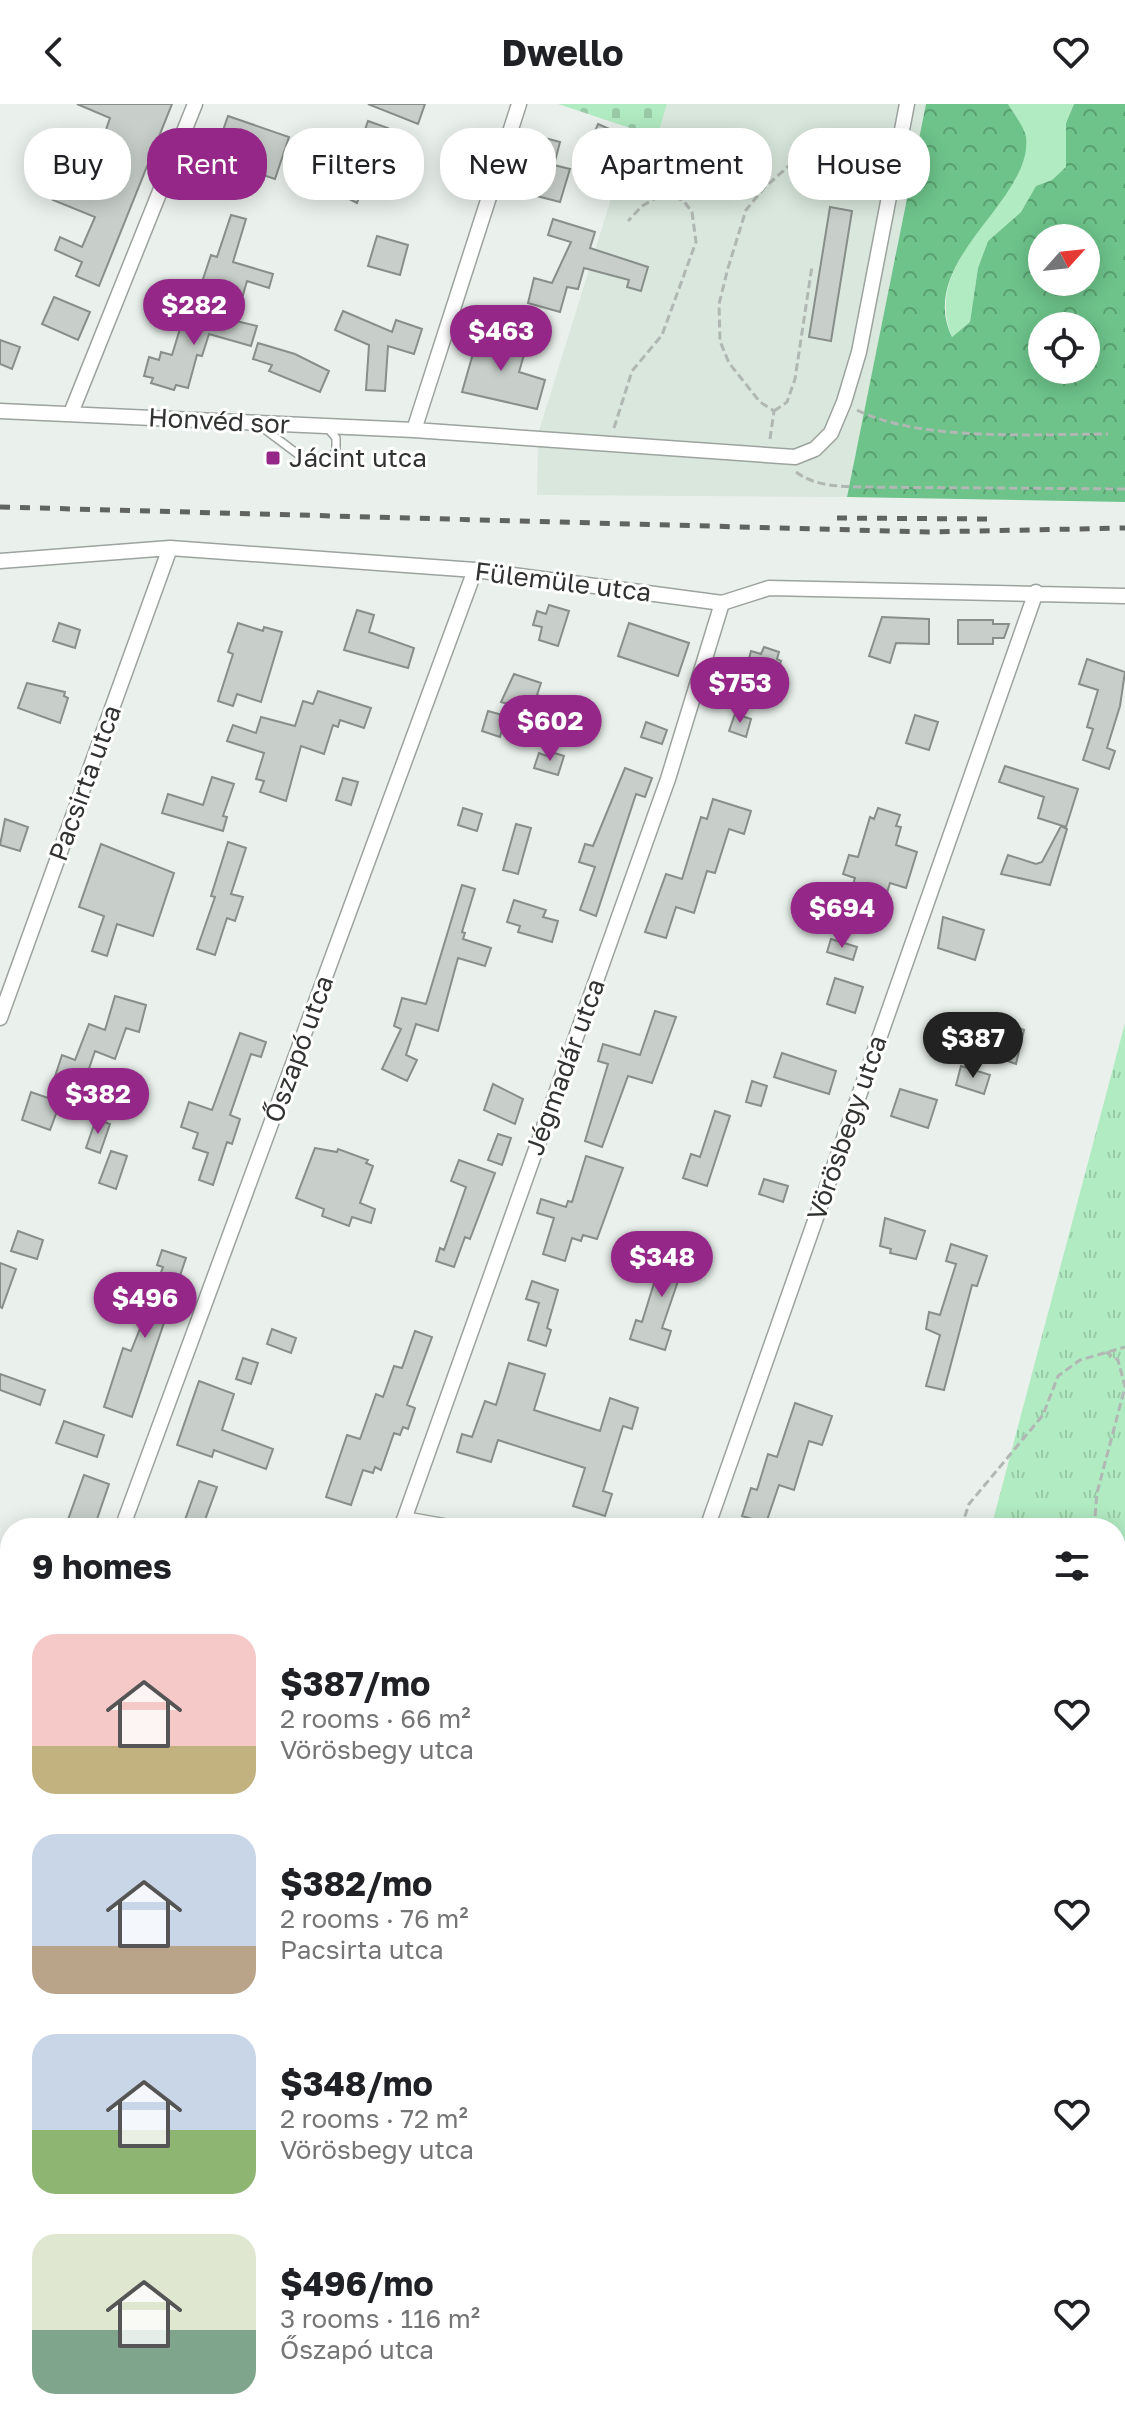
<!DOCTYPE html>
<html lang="en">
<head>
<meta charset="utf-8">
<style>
	body { margin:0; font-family:"Golos Text",sans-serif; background:#f6f6f6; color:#202124; height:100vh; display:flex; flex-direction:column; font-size:30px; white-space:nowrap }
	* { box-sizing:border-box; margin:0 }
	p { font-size:26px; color:#757577 }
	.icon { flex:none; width:44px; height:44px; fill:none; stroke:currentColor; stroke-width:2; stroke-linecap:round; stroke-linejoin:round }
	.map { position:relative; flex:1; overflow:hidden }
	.details { position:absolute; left:0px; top:1414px; width:1126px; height:912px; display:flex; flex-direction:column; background:#fff; border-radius:32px 32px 0 0; box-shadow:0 4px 20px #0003 }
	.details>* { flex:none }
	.hud { position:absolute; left:24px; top:24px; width:1078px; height:72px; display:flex; gap:16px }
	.needle { width:52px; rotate:63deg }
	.controls { position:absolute; left:1028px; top:120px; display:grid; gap:16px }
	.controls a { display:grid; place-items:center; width:72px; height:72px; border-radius:50%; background:#fff; box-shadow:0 4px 20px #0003; font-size:40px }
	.price { position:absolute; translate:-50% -68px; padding:0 18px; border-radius:28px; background:#952788; color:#fff; font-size:26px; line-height:52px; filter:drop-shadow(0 2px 4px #0008) }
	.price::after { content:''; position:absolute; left:50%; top:48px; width:24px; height:18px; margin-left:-12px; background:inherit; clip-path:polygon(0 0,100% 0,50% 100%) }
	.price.active { background:#222; color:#fff }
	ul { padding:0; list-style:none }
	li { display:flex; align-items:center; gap:24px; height:200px; padding:0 32px }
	li span { display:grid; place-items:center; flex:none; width:224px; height:160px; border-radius:24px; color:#555 }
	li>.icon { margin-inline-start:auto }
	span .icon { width:96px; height:96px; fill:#fffc; stroke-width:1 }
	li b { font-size:34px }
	h2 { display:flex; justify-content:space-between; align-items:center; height:96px; padding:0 32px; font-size:34px }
	.chip { padding:0 28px; border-radius:32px; background:#fff; box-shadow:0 4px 20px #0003; font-size:28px; line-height:72px }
	.chip.active { background:#952788; color:#fff }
	header { display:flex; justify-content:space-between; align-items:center; height:104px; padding:0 32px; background:#fff; font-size:36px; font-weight:700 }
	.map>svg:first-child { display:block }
</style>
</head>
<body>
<header><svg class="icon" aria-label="back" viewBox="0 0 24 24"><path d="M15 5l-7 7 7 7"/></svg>Dwello<svg class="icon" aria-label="heart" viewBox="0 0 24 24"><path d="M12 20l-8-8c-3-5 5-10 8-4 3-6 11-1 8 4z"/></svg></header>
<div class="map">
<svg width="1125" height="2326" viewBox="0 0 1125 2326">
	<defs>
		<pattern id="forest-crowns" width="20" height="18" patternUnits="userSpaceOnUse" patternTransform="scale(2)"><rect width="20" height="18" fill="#6dc38a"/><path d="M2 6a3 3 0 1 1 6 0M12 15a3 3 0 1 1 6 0" fill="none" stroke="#5a9f71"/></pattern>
		<pattern id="cemetery-stones" width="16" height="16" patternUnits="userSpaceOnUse" patternTransform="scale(2)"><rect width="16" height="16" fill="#b1ebc2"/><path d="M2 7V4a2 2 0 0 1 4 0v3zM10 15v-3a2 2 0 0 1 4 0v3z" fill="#99caa7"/></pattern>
		<pattern id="park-tufts" width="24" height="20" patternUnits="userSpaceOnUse" patternTransform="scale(2)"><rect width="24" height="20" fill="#b1ebc2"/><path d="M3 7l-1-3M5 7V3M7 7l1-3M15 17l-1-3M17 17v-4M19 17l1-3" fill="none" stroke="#99caa7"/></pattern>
	</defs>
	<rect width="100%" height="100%" fill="#eaf1ec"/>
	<path fill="#d9e7dc" d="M667,0H926L847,393L537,391L538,330L632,27L657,33Z"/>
	<path fill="#b1ebc2" d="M1008,0H1074L1066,19V63L1052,76L1036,82L1021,108L988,137L978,164L970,218L952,233C918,150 1033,100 1025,33C1024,22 1013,9 1008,0Z"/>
	<path fill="url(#forest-crowns)" fill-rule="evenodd" d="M926,0H1008C1013,9 1024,22 1026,33C1033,98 915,156 952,233L970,218L978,164L988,137L1021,108L1036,82L1052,76L1066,63V19L1074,0H1125V398L847,393ZM1042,134H1086V178H1042ZM1042,222H1086V266H1042Z"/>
	<path fill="url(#cemetery-stones)" d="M558,0H667L657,33Z"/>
	<path fill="url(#park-tufts)" d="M1125,919V2326H276L279,2316H1116V1424H991Z"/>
	<path fill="#c8cfca" stroke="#888f8a" stroke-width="2" d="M77,0H172L99,182L76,172L82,158L55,146L60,133L82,143L95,113L53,96L59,82L75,88L80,77L87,80L110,14Z
		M368,0H425L418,20Z
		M228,12L289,33L275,75L254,68L261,45L221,32Z
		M368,17L388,24L378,51L388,54L382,70L392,74L387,90L353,78L366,42L360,40Z
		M598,20L630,34L613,75L590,65L600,41L591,37Z
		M545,34L560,38L554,61L570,65L560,98L525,89L534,55L539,57Z
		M207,55L237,65L227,92L197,84Z
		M338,71L363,82L357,99L332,86Z
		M830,103L852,107L831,237L809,233Z
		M231,111L246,115L233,158L273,170L269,184L247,177L243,191L202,178L211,151L217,153Z
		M553,115L595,128L590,144L648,163L641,187L627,183L629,176L584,164L578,185L567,183L560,208L528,199L534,174L552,179L571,138L548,131Z
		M377,132L408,141L400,171L368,162Z
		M54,193L90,208L78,236L42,220Z
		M186,205L257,222L251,242L209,230L202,252L197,251L188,284L176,281L174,286L151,279L153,274L144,272L149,253L159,256L161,248L172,251Z
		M343,207L392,228L396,216L422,225L414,250L388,242L385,287L366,286L369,241L335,226Z
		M480,225L504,232L503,238L526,244L519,268L545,276L537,305L462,288Z
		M0,236L20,243L12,265L0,260Z
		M258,239L295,250L329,267L320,288L269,267L272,261L253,255Z
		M549,501L569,507L558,542L539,536L542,523L533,521L537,507L546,510Z
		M357,506L374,511L369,528L414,544L408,564L344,546Z
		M882,513L929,515V540L896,539L890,559L869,552Z
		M958,516H993V520H1009L1004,534H993V540H958Z
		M59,519L80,526L75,544L53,537Z
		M238,519L263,527L264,523L282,528L261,598L237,590L233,602L218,597L233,550L228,548Z
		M629,519L689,539L678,572L618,552Z
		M764,543L779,548L777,555L781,557L777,571L769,569L759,598L745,593L754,564L747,562L751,547L761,550Z
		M1087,555L1125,568L1120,602L1107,644L1115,647L1109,665L1083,656L1093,625L1087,623L1098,586L1079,580Z
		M514,570L541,579L537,591L551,596L547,610L501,598Z
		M27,579L65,588L64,592L68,594L60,619L18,604Z
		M318,587L371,604L364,624L340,616L338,623L333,621L324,650L301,642L286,697L260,688L264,677L256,675L264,649L227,637L233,621L256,629L261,613L295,622L303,597L313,600Z
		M488,607L506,612L500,633L482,627Z
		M735,610L751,615L746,633L729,627Z
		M915,611L938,618L929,646L906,639Z
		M646,618L667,626L662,640L641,633Z
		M548,647L564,652L558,671L534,664L539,649L547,652Z
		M1005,662L1078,685L1066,723L1038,714L1044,693L999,678Z
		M625,664L652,674L645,693L636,690L596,812L580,806L595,763L579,758L585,740L593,742Z
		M212,673L234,680L223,712L227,713L223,727L162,709L168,690L203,701Z
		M343,674L358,678L351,701L336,696Z
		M713,695L751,707L744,730L729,725L715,769L707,767L694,809L676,803L666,834L645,828L666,770L682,775L701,713L707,715Z
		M463,704L482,710L477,727L458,721Z
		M878,704L900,711L896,722L901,723L896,741L917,748L906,784L890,779L878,818L845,807L855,774L843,770L849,751L858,753L870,713L874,715Z
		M5,715L28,723L20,747L0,741Z
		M516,720L531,724L518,770L503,766Z
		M1061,722L1067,725L1050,781L1001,770L1008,751L1036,760L1042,758Z
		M228,738L246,744L231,790L243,793L235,817L227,814L215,851L197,845L215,793L211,792Z
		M101,740L174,769L153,832L117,820L107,852L92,847L104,812L79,803Z
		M462,781L475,785L462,828L465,829L463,835L491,844L485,862L458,854L438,927L416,920L406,951L417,956L407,977L382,965L401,925L394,922L402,894L426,900Z
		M514,796L546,806L543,813L558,817L552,838L518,828L520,822L507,818Z
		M943,813L984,826L975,856L938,844Z
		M831,835L857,843L853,856L827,848Z
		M835,874L863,883L855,909L827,900Z
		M115,892L146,901L139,928L126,924L115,955L95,947L80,991L65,986L50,1026L22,1016L31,988L48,994L62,951L75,956L89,920L105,926Z
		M655,907L676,913L652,979L628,972L602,1043L585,1037L608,960L598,957L603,940L640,951Z
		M1008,920L1024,926L1016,960L990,951L995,934L1003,937Z
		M240,929L266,938L261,953L251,950L230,1011L240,1015L232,1040L227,1038L213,1081L199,1076L208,1049L193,1044L198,1029L181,1023L189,998L212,1006Z
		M782,949L836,967L829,990L774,973Z
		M961,962L990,971L984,990L956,981Z
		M752,977L767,982L761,1002L746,998Z
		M493,980L523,995L515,1020L484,1006Z
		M900,985L937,996L928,1024L891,1012Z
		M715,1007L730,1012L707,1082L683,1074L691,1050L700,1053Z
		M96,1015L110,1020L100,1049L86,1044Z
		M498,1030L511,1034L502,1061L488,1056Z
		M315,1044L337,1048L338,1045L368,1056L366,1059L373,1062L360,1099L375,1105L371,1119L352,1113L349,1122L322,1112L324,1105L296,1094Z
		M111,1047L127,1052L116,1085L99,1079Z
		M586,1052L623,1064L597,1135L583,1131L581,1137L572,1134L565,1157L543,1150L554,1114L537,1109L541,1095L566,1103L568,1097L572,1098Z
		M459,1056L495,1069L470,1135L465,1133L454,1163L436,1157L440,1144L444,1146L466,1083L451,1077Z
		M764,1075L788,1082L783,1098L759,1090Z
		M885,1114L925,1127L916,1155L890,1149L891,1145L880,1142Z
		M18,1127L43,1136L37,1155L11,1147Z
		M674,1133L691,1139L662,1224L671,1227L665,1246L630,1235L636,1216L642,1218L655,1176L660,1177Z
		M951,1140L987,1152L977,1182L972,1181L944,1286L926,1282L940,1231L926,1225L929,1208L940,1211L956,1160L946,1157Z
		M162,1146L186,1154L132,1313L104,1303L123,1244L131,1247L147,1207L163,1163L157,1161Z
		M0,1159L16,1165L2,1204L0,1203Z
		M532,1177L558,1186L547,1224L551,1226L546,1242L528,1236L539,1199L526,1195Z
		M272,1225L296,1234L291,1249L267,1240Z
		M415,1227L432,1233L407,1301L415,1304L408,1325L403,1323L400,1331L394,1329L381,1366L375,1363L373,1369L363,1366L351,1401L326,1393L347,1331L360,1335L376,1290L383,1293L394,1262L402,1264Z
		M243,1254L258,1259L251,1280L236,1275Z
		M509,1259L545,1270L534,1306L600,1327L610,1294L638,1304L632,1325L623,1322L603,1387L612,1390L605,1412L573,1402L585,1364L498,1336L491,1358L457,1348L462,1330L472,1333L485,1297L496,1301Z
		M0,1270L45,1286L40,1301L0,1286Z
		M199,1277L234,1290L222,1326L273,1345L266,1365L214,1346L212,1353L177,1341Z
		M795,1299L832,1312L822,1341L809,1337L794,1386L779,1381L766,1419L742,1412L751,1384L757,1386L768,1350L777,1353Z
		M64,1317L104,1331L97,1353L56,1339Z
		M84,1371L109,1380L94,1424H65Z
		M199,1377L217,1383L202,1424H182Z"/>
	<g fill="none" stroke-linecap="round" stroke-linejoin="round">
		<defs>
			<path id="service" d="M259,321L311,360L323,358L336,348V334L326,322"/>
			<path id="minor" d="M0,307L414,326L795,353L815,345L831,329L844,298L859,248L907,0
				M71,309L195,0
				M414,326L519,0
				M0,457L170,444L475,466L722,499L769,484L1125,492
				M0,914L170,444
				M404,1415L455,1424
				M122,1424L475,466
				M401,1424L668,675L722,499
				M707,1424L1036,488
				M0,1620L10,1624
				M0,1760L10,1731
				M0,2247L10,2249
				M832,2316V2326
				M81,2326L85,2316"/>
		</defs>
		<use href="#service" stroke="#9ca39e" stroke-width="10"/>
		<use href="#minor" stroke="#9ca39e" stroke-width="17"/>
		<path stroke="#b1b7b3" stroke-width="3" stroke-dasharray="8 4" stroke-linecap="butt" d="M857,306C921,338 1037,330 1108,330
			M774,307L787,298L795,275L812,162
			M614,324L632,267L662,231L696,138L692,108L683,96L663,90L642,102L628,117
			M770,335L774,307L760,298L729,259L720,237L719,200L728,164L746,106L764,84L792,59L825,38L846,30L869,43L879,61
			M796,368C815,382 836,382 859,383L1125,385
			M961,1424L969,1400L1043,1311L1058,1272L1080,1256L1125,1243
			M1094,1424L1097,1389L1125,1283L1118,1256L1106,1248
			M1116,1632H1125
			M1116,1683L1125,1684
			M1116,1806L1125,1793
			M1116,2031L1125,2034
			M1116,2147L1125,2139
			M268,2316L271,2326
			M339,2316L343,2326
			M698,2316V2326
			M491,2326L494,2316
			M877,2326L885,2316
			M965,2326L979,2316"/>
		<use href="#service" stroke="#fff" stroke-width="7"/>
		<use href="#minor" stroke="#fff" stroke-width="14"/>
		<path stroke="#606461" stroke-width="5" stroke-dasharray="10 10" stroke-linecap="butt" d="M0,403L929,428L1125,424
			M837,414L989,415"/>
	</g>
	<rect fill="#952788" stroke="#fff" stroke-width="3" x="265" y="346" width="16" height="16" rx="4"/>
	<g text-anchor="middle" stroke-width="6" stroke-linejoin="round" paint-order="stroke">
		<g font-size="26" fill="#313331" stroke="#fff">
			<text transform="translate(219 317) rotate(3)" y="9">Honvéd sor</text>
			<text transform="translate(563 478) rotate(7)" y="9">Fülemüle utca</text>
			<text transform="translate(85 679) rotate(-70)" y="9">Pacsirta utca</text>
			<text transform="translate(299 945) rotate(-70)" y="9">Őszapó utca</text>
			<text transform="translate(565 963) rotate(-70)" y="9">Jégmadár utca</text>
			<text transform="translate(847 1024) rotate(-71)" y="9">Vörösbegy utca</text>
		</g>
		<g font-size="26" fill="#313331" stroke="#fff" text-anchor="start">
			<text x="289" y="363">Jácint utca</text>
		</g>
	</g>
</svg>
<div class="controls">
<a><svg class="needle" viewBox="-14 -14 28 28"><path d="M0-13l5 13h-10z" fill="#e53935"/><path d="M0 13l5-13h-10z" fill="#757577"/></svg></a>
<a><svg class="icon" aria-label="locate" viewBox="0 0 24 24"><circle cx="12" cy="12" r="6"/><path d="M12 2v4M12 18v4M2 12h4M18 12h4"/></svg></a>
</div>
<b class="price" style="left:194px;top:243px">$282</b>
<b class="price" style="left:501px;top:269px">$463</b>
<b class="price" style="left:740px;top:621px">$753</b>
<b class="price" style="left:550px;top:659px">$602</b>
<b class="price" style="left:842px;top:846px">$694</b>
<b class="price active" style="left:973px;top:976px">$387</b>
<b class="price" style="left:98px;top:1032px">$382</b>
<b class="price" style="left:662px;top:1195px">$348</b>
<b class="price" style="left:145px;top:1236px">$496</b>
<div class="hud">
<a class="chip">Buy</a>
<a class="chip active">Rent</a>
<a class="chip">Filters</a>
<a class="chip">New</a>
<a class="chip">Apartment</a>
<a class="chip">House</a>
</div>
<section class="details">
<h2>9 homes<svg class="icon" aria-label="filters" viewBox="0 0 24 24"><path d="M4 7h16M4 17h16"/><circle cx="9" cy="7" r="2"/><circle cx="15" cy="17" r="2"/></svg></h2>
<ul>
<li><span style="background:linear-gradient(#f6c9c9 70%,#c2b280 0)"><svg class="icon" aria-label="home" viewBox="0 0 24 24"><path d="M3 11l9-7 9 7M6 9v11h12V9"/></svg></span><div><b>$387/mo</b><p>2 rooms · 66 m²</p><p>Vörösbegy utca</p></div><svg class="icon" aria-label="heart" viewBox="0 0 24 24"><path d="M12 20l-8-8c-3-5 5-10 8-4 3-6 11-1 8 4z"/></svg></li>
<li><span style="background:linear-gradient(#c9d6e8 70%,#b9a48a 0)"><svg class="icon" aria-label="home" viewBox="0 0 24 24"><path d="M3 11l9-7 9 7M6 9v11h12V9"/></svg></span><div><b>$382/mo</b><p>2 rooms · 76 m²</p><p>Pacsirta utca</p></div><svg class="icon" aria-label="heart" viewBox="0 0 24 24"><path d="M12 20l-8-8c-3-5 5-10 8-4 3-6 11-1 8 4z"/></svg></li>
<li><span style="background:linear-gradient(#c9d6e8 60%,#8fb573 0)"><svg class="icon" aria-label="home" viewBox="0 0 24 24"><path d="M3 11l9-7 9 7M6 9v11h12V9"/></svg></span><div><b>$348/mo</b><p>2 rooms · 72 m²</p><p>Vörösbegy utca</p></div><svg class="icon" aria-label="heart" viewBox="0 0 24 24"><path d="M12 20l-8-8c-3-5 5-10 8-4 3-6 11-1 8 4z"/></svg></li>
<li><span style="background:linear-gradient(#dfe7d0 60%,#7fa58c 0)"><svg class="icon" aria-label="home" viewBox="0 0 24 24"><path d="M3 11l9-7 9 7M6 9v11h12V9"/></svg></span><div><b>$496/mo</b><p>3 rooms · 116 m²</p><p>Őszapó utca</p></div><svg class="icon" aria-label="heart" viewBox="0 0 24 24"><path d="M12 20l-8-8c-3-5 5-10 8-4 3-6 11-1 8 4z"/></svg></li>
</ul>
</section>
</div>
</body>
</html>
